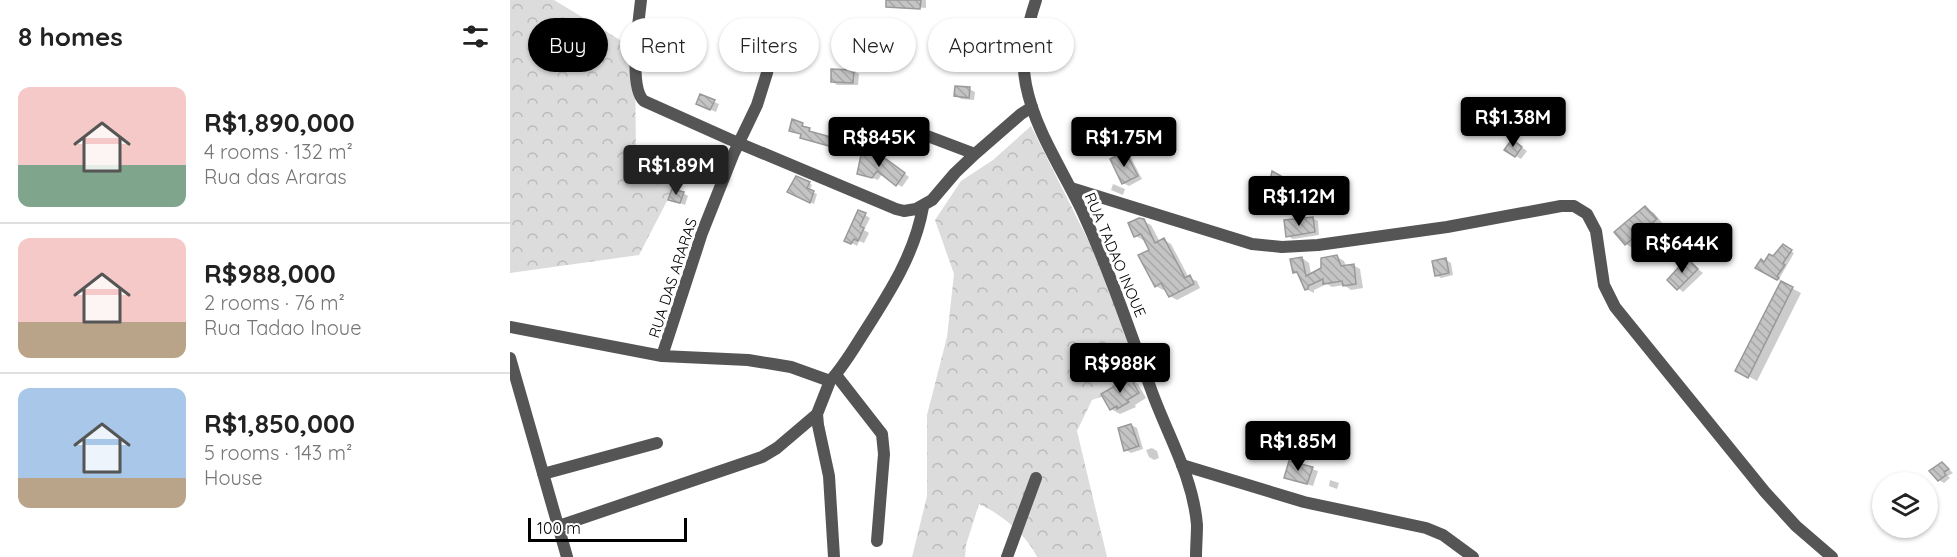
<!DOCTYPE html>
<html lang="en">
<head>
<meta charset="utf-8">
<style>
	body { margin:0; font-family:Quicksand,sans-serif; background:#f6f6f6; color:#222; height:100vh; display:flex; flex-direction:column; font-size:22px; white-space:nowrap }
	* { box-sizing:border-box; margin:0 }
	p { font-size:20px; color:#767676 }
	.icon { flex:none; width:33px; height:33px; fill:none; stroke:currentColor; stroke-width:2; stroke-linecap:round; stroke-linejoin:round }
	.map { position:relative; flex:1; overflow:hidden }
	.drawer { display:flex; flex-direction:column; background:#fff; width:510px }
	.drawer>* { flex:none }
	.top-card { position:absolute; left:18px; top:18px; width:570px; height:54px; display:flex; gap:12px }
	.controls { position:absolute; left:1362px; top:472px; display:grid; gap:12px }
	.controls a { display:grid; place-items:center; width:66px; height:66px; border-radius:50%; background:#fff; box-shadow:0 2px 4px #0004; font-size:30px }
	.scale { position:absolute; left:18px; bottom:15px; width:159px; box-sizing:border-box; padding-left:6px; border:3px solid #000; border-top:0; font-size:16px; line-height:21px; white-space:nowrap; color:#000; -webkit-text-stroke:4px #fff; paint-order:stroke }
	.price { position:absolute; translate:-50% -51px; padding:0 14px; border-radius:6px; background:#000; color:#fff; font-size:20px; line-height:39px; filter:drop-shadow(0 2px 3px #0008) }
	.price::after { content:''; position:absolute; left:50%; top:36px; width:18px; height:14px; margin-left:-9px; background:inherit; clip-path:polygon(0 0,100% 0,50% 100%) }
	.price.selected { background:#222; color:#fff }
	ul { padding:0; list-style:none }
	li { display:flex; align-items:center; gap:18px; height:150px; padding:0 18px }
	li+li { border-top:2px solid #e0e0e0 }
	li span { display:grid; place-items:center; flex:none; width:168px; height:120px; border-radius:12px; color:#555 }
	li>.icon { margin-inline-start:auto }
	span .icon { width:72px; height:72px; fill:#fffc; stroke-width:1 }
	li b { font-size:26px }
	h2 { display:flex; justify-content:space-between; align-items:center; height:72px; padding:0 18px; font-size:26px }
	.tag { padding:0 21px; border-radius:27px; background:#fff; box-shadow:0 2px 4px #0004; font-size:21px; line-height:54px }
	.tag.selected { background:#000; color:#fff }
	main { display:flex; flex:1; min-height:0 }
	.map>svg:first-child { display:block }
</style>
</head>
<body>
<main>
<section class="drawer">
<h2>8 homes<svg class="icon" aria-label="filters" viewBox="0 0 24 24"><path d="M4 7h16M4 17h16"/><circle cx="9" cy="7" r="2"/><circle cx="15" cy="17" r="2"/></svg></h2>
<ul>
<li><span style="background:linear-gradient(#f6c9c9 65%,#7fa58c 0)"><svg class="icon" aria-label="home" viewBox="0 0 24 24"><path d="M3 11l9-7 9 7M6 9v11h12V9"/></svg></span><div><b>R$1,890,000</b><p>4 rooms · 132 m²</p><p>Rua das Araras</p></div></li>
<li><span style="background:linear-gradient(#f6c9c9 70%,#b9a48a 0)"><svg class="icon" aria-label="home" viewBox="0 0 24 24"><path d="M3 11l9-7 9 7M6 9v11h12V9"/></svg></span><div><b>R$988,000</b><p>2 rooms · 76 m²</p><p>Rua Tadao Inoue</p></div></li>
<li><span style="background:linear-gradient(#a9c7e8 75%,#b9a48a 0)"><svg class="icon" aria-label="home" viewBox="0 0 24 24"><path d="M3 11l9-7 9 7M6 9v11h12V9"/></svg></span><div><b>R$1,850,000</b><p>5 rooms · 143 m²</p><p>House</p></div></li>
</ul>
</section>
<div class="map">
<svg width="1447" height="557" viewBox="0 0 1447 557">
	<defs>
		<pattern id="forest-crowns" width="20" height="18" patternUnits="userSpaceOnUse" patternTransform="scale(1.5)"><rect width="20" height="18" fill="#dcdcdc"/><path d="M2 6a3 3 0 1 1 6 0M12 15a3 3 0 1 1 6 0" fill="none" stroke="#bbb"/></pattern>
		<pattern id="building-back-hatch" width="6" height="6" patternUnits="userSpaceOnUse" patternTransform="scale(1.5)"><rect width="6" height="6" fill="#c4c4c4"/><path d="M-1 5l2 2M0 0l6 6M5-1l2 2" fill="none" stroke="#a7a7a7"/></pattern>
	</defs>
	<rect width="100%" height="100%" fill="#fff"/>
	<path fill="url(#forest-crowns)" d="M0,0H44L125,49L126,161L172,172L129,255L0,273Z
		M521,126L612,308L614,332L632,369L624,385L582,400L567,431L597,557H527C517,535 491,514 469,504L456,545L455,557H402L417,496V415L437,337L444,274L425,220L451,181L483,160Z"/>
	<path fill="#0003" d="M388,0H416V8L391,6V9L387,6Z
		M161,30L184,35V42L174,41L170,65L145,60L157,52Z
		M344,71L349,74L348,85H327L322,81Z
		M459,89L465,92L464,100L451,99L446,95Z
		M204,102L209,104L206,112L193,106Z
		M1025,107L1030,110L1038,120L1033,123L1027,120Z
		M1007,144L1017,151L1011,159L996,150Z
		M615,153L620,156L632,179L619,186L613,183Z
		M381,164L399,177L392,187L372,174L368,180L348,173Z
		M299,183L302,185L299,191L307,194L304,204L279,192Z
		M603,184L615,189L613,195L601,190Z
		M173,193L178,196L175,205L160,199Z
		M1136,208L1144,213L1154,225L1124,249L1116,244L1106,232Z
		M355,215L360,218L354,230L359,233L354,243L349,241L347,246L336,240Z
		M802,218L808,221L809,235L783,239L778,236Z
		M633,221L641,225L650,242L654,240L661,244L679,278L687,281L690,288L667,300L660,296L656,288L653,290L646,286L641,250L635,239L633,240L626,236Z
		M1273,246L1284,253L1269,279L1271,281L1247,268L1263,258Z
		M827,257L834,261L836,266L843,265L850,269L853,288L841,290L834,285L822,287L817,284L804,290V293L796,289L791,276L784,272L792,258L799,263L801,274L812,269Z
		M936,260L941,263L943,275L931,278L926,275Z
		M1177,260L1193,273L1173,292L1159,280Z
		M1272,283L1291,293L1247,381L1227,370Z
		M620,379L628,384L636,398L625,405L626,407L610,414L601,409Z
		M621,425L627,428L633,449L621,453L616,450Z
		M642,448L647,451L649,458L644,460L639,457L636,450Z
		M780,462L808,471L803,486L776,478Z
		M1432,463L1443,473L1438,476L1440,478L1434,483L1429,480Z
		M820,480L829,483L827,489L819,486Z"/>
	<path fill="url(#building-back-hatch)" stroke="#999" stroke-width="1.5" d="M376,0H411L410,9L376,7Z
		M160,28L181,31L180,41L171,40L167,64L144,61L145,48L156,50Z
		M321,69L344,70L343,83L321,82Z
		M445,86L460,87L459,98L444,96Z
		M190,94L205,100L200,110L186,104Z
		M1025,105L1033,117L1026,122L1018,110Z
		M282,119L293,123L292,126L300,128L299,131L328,139L326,148L290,138L291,134L279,131Z
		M589,137L594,149L586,153L580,141Z
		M1002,139L1012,147L1005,157L994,150Z
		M352,150L376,159L395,173L386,186L367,171L362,178L347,174Z
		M615,151L628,176L612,184L600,159Z
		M762,171L785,184L784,185L760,181Z
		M286,176L300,182L297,188L304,191L300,203L277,192Z
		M162,189L174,192L170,203L158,200Z
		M1135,206L1147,219L1115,245L1104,232Z
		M348,210L356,213L350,226L354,228L348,241L344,239L341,244L334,241Z
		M803,217L805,232L776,237L774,220Z
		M629,218L634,219L645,243L654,238L675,278L680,275L684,284L659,297L651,283L645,287L628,255L639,250L631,234L624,237L618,223Z
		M1273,244L1282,250L1273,263L1275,265L1267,276L1269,278L1267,280L1245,268L1251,259L1254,262L1259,254L1263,256Z
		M827,255L831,266L844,264L846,284L833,286L832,281L813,284V279L798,286V289L795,290L787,272L783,273L780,259L792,257L796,276L811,268V258Z
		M936,258L939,273L925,276L922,261Z
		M1177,258L1188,269L1167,290L1157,280Z
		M1271,281L1283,287L1238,378L1225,371Z
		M620,377L629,393L617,400L619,402L607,409V406L600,410L591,394Z
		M621,424L629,446L614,451L608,428Z
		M779,461L803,467L797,484L774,478Z
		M1432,462L1439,469L1434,472L1436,475L1428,481L1419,471Z"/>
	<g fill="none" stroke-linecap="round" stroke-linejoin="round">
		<path stroke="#555" stroke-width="12" d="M131,0C129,21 118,87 134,101L219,139L386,209L394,211L406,209L422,200L445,173L465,154L511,114L522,107
			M383,123L465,154
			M561,188L742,244L772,247L808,245L937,227L1051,206H1064L1077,214L1086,231L1094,285L1105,307L1255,492L1286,526L1322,557
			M0,327L152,356L238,360L263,364L281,367L320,381C334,366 344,348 355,331C380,292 405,253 413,207
			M152,356L192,233L223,155L247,105L257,73L264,38
			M0,358L57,557
			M326,375L372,434L374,454L367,541
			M320,381L307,414L308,425L319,476L324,557
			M672,465L794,502L916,528L933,535L963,557
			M33,474L147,443
			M49,526L252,457L267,448L307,414
			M497,557L526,478"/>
		<path stroke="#555" stroke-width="12" d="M526,0C517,27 510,56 516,85C525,131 554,172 573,213C600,272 620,332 642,392C658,436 683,477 687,525C687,535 686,547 686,557"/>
	</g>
	<g text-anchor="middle" stroke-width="6" stroke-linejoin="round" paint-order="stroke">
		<g font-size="15" fill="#000" stroke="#fff">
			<text transform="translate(605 255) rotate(67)" y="5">RUA TADAO INOUE</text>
			<text transform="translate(163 278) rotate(-72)" y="5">RUA DAS ARARAS</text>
		</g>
	</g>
</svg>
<div class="controls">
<a><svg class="icon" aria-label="layers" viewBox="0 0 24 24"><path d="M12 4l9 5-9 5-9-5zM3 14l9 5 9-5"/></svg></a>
</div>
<div class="scale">100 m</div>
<b class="price" style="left:1003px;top:148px">R$1.38M</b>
<b class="price" style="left:369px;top:168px">R$845K</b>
<b class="price" style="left:614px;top:168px">R$1.75M</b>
<b class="price selected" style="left:166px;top:196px">R$1.89M</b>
<b class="price" style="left:789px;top:227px">R$1.12M</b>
<b class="price" style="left:1172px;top:274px">R$644K</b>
<b class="price" style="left:610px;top:394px">R$988K</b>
<b class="price" style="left:788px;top:472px">R$1.85M</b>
<div class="top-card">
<a class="tag selected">Buy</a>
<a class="tag">Rent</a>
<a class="tag">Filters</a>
<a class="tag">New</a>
<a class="tag">Apartment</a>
</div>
</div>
</main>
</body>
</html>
